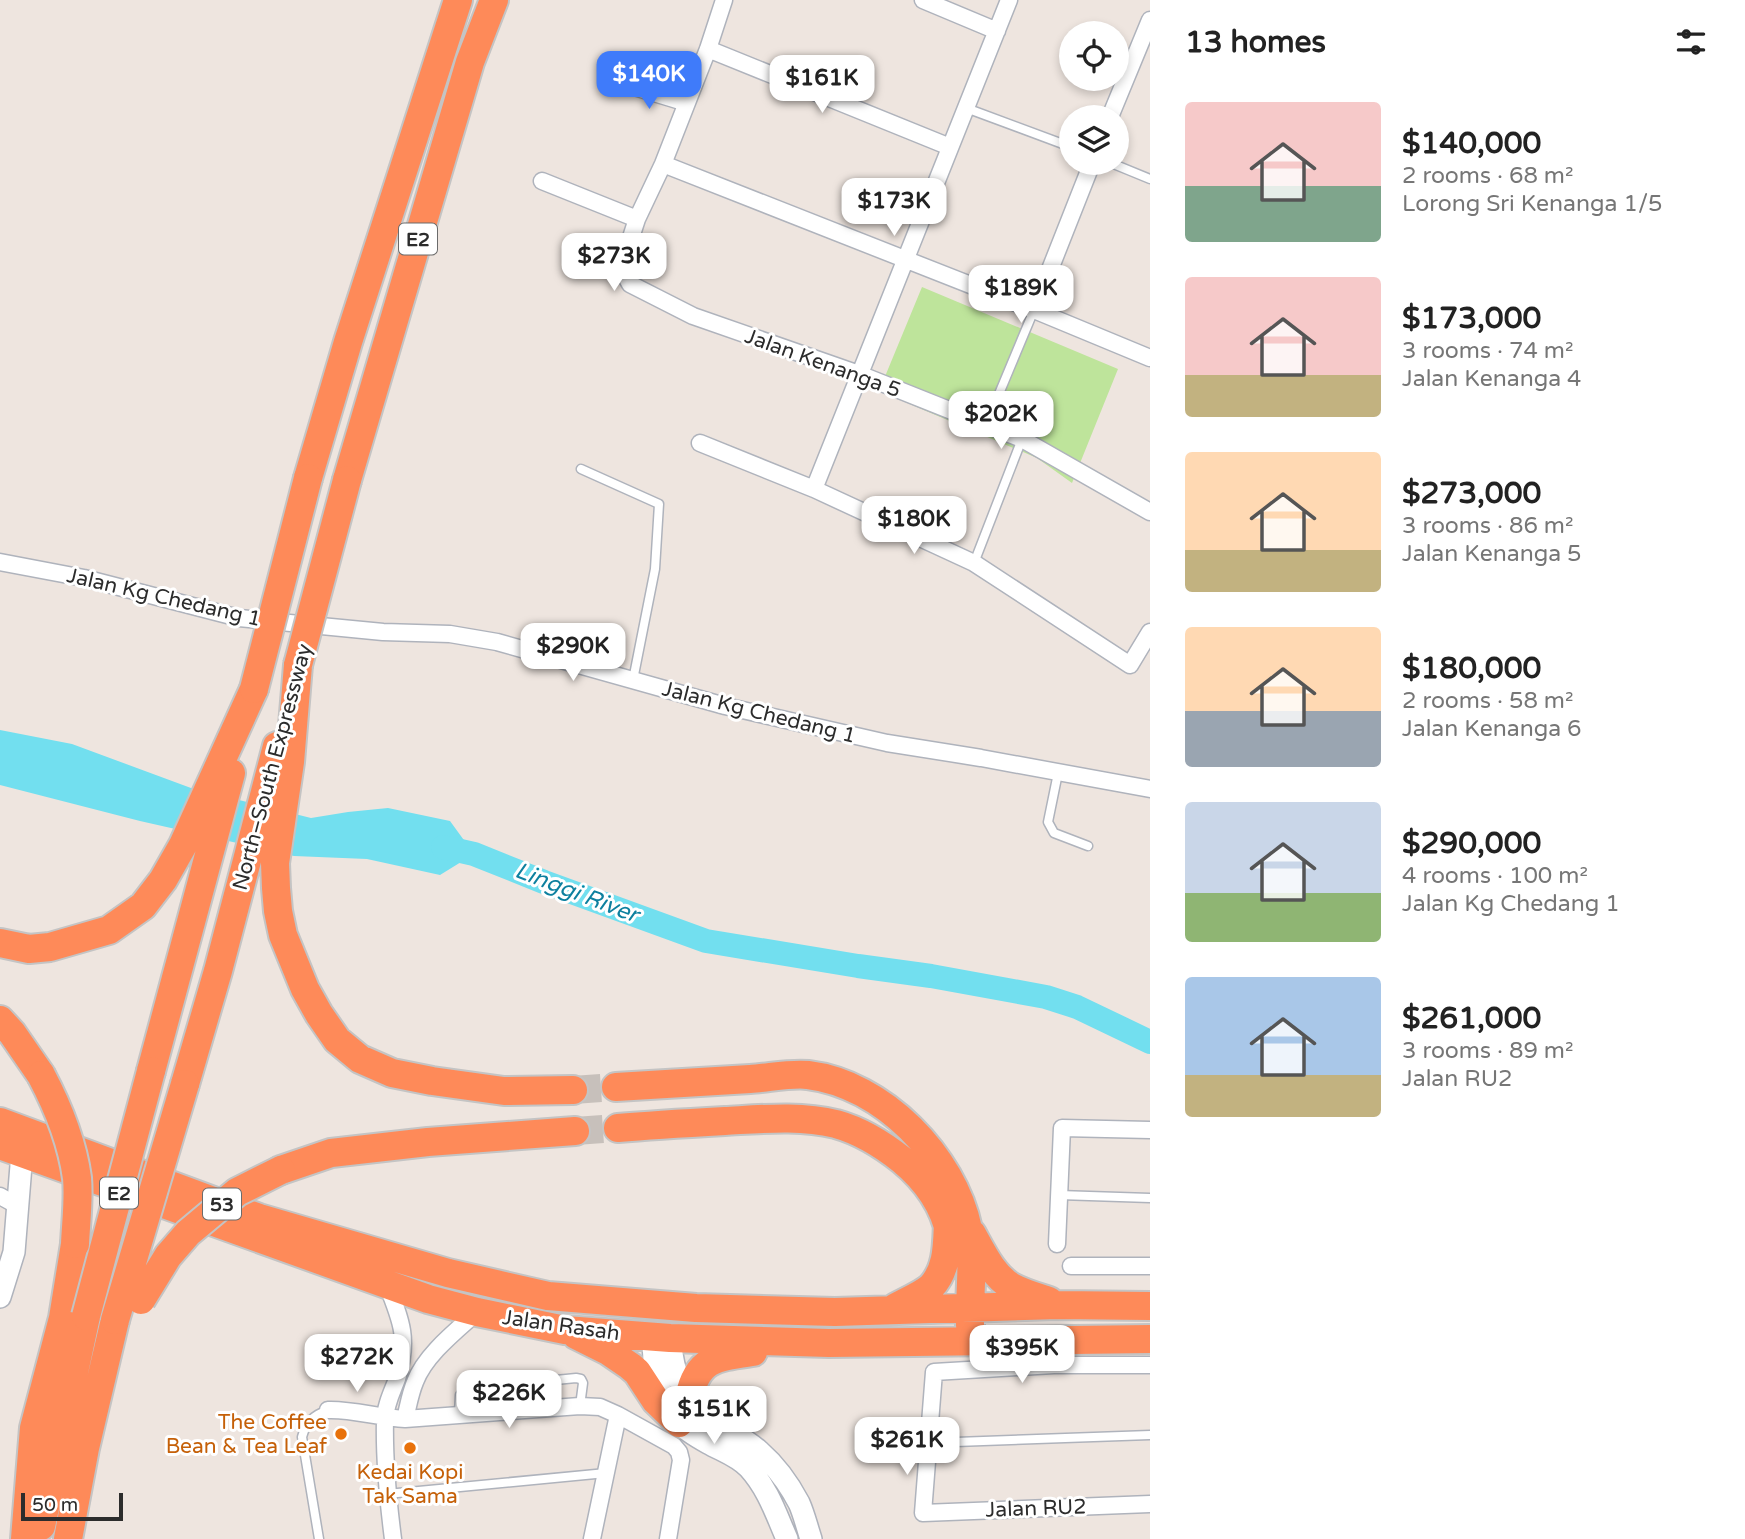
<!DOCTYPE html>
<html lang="en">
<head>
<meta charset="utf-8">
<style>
	body { margin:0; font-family:"Varela Round",sans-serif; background:#f2f2f2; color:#222; height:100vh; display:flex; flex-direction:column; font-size:26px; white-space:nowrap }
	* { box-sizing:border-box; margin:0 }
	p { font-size:23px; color:#767676 }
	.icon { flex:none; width:38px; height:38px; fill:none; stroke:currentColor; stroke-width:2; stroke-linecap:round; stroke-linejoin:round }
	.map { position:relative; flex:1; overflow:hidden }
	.panel { display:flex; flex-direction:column; background:#fff; width:595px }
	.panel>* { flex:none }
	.fabs { position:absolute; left:1059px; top:21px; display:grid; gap:14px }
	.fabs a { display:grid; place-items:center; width:70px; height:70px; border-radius:50%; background:#fff; box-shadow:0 4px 10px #0003; font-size:35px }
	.scale { position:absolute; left:21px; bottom:18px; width:102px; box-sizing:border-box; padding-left:7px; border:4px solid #2c2c2c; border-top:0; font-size:19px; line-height:24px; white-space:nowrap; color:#2c2c2c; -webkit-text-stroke:5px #fff; paint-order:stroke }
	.price { position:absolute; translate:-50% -60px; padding:0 16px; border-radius:14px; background:#fff; color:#222; font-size:23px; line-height:46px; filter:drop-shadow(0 2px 4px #0008) }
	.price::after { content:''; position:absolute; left:50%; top:42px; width:21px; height:16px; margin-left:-10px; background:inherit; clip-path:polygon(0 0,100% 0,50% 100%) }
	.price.current { background:#3f7bfa; color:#fff }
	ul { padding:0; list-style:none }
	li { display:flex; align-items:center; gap:21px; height:175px; padding:0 35px }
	li span { display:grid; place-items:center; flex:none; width:196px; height:140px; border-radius:7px; color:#555 }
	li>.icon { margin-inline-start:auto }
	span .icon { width:84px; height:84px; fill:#fffc; stroke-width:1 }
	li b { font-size:30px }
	h2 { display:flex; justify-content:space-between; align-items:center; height:84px; padding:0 35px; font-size:30px }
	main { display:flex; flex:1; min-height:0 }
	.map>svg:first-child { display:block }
</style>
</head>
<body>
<main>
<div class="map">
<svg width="1150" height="1539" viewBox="0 0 1150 1539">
	<rect width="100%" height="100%" fill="#eee5df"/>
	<path fill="#bee49b" d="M922,287L1118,369L1072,483L1037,458L879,391Z"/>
	<path fill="#72dfef" d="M0,730L72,744L191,788L311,818L348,812L388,808L450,821L474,854L440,875L367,859L294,856L140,821L0,785Z"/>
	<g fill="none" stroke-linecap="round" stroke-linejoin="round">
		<path stroke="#72dfef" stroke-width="24" d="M443,847L474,854L544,882L706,941L858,966L931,976L1046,997L1077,1007L1150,1042"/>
		<path stroke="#c7c0bb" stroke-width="28" stroke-dasharray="28 14" stroke-linecap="butt" d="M573,1090L616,1087
			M575,1131L618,1128"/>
		<defs>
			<path id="lane" d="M966,108L1071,147
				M1111,163L1150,179
				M986,425L1034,310
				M581,469L659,504L655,569L633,680
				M974,563L1022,439
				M1058,773L1048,822L1054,833L1088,846
				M1059,1195L1150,1198
				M459,1415L460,1395L466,1389L576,1378L581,1379L583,1383L580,1406
				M928,1443L1150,1435
				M387,1494L606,1473
				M319,1539L302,1437C306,1422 314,1415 328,1410"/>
			<path id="street" d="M724,0L708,49L663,164L637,219L623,262V271L630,284L693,316L859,374L1022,439L1150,512
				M923,0L997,31
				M708,49L950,147
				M621,83L687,103
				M1110,117L1150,20
				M663,164L1034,310L1150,358
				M542,181L637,219
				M1034,310L1092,163
				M700,443L814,489L974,563L1130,665L1150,632
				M814,489L1009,0
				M0,562L84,578L239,618L383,632L450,634L497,642L725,706L887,743L981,758L1150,789
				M0,1196L18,1206
				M1057,1244L1062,1128L1150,1130
				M1071,1266H1150
				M387,1285C402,1322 409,1340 397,1379C392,1392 385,1406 385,1420C384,1460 388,1500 393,1539
				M1150,1365H1054L934,1372L923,1513L1150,1504
				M328,1410C353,1409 379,1418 405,1419L580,1406L600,1407L618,1415L674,1446L679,1452L681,1460L668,1539
				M405,1419C408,1407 410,1394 415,1382C425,1355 456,1331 477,1312
				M592,1539L618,1415"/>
			<path id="secondary" d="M0,1297L14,1252L22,1153
				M653,1336C653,1367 657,1397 678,1422C685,1430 699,1438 708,1443C722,1451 738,1456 749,1468C768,1489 776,1514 787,1539
				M670,1338C673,1374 682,1400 714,1421C728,1431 746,1439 759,1451C775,1465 789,1484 799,1503C804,1514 807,1527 811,1539"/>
			<path id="highway" d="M308,478L348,342L458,0
				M347,480L470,62L494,0
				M298,665L290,762L275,863L276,888L278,911L283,935L305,989L319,1014L337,1040L360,1059L392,1073L432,1081L504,1091L573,1090
				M0,943L29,949L50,947L109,930L143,906L163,880L183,845L254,689
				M0,1020L12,1033L41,1075
				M151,1071L231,773
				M185,1084L218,971L277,746
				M616,1087C661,1084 705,1082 750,1079C768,1078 791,1073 808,1075C883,1084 953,1157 968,1229C975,1260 969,1293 970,1325
				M0,1122L259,1218L448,1273L548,1296L696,1308L835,1312L1058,1305L1150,1306
				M618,1128C653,1125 689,1123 725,1121C762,1119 800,1115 836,1124C861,1131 882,1144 902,1160C925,1179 944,1205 950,1235
				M0,1145L428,1299L477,1312L565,1330L670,1338L829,1343L1150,1339
				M281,1170L331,1153L428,1142L575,1131
				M972,1234C982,1252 993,1276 1012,1287C1023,1293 1037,1297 1049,1301
				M896,1307C907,1301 922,1295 931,1287C948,1269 947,1244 948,1222
				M576,1335L608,1351L630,1366L637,1372L656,1401L679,1423
				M689,1398C697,1358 717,1357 753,1352
				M41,1526L86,1316
				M25,1539L34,1428L63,1318L75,1244
				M68,1539L85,1448L115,1320"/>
		</defs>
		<use href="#lane" stroke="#afb3bc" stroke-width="11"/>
		<use href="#street" stroke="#afb3bc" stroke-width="19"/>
		<use href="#secondary" stroke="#afb3bc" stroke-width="24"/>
		<use href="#highway" stroke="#c4c4c4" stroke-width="32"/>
		<use href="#lane" stroke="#fff" stroke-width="8"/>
		<use href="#street" stroke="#fff" stroke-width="16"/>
		<use href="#secondary" stroke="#fff" stroke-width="21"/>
		<use href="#highway" stroke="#fe8a59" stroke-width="28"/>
		<defs>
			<path id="highway-bridge" d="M298,665L347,480
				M254,689L308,478
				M41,1075C58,1107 72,1141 77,1178C79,1199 76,1222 75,1244
				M141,1300L168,1256L188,1233L237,1192L281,1170
				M86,1316L151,1071
				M115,1320L185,1084"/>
		</defs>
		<use href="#highway-bridge" stroke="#c4c4c4" stroke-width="32" stroke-linecap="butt"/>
		<use href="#highway-bridge" stroke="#fe8a59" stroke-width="28"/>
	</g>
	<g fill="#e8710a" stroke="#fff" stroke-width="2.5">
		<circle cx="341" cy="1434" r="7"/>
		<circle cx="410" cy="1448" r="7"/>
	</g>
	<g text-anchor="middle" stroke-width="6" stroke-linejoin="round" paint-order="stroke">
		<g fill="#fff" stroke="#6b6b6b" stroke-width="2">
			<rect x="399" y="223.5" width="38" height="31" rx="5"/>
			<rect x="100" y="1177.5" width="38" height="31" rx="5"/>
			<rect x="203" y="1188.5" width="38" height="31" rx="5"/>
		</g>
		<g font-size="19" font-weight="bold" fill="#2c2c2c">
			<text x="418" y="246">E2</text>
			<text x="119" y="1200">E2</text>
			<text x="222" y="1211">53</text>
		</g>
		<g font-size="21" fill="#2c2c2c" stroke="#fff">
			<text transform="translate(823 363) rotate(20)" y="7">Jalan Kenanga 5</text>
			<text transform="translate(164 597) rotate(13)" y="7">Jalan Kg Chedang 1</text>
			<text transform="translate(759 712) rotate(14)" y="7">Jalan Kg Chedang 1</text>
			<text transform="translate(272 767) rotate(-75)" y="7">North–South Expressway</text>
			<text transform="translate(561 1325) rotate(8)" y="7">Jalan Rasah</text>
			<text transform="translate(1036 1508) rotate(-2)" y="7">Jalan RU2</text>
		</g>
		<g font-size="21" fill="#c56008" stroke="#fff" text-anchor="end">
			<text x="327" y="1429">The Coffee<tspan x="327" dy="24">Bean &amp; Tea Leaf</tspan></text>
			<text x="410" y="1479" text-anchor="middle">Kedai Kopi<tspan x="410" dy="24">Tak Sama</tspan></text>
		</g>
		<g font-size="23" font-style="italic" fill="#0d809f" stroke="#fff">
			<text transform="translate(577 892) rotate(21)" y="8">Linggi River</text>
		</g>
	</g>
</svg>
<div class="fabs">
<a><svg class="icon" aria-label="locate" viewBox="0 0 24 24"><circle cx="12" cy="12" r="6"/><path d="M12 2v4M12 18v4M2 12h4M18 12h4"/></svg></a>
<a><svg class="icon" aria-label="layers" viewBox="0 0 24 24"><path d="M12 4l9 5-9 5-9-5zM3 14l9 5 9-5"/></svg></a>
</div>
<div class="scale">50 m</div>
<b class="price current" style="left:649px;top:111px">$140K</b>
<b class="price" style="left:822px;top:115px">$161K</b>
<b class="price" style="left:894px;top:238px">$173K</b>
<b class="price" style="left:614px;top:293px">$273K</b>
<b class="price" style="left:1021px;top:325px">$189K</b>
<b class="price" style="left:1001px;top:451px">$202K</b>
<b class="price" style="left:914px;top:556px">$180K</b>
<b class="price" style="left:573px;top:683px">$290K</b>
<b class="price" style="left:1022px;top:1385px">$395K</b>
<b class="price" style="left:357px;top:1394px">$272K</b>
<b class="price" style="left:509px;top:1430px">$226K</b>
<b class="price" style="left:714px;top:1446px">$151K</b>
<b class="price" style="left:907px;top:1477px">$261K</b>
</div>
<section class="panel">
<h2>13 homes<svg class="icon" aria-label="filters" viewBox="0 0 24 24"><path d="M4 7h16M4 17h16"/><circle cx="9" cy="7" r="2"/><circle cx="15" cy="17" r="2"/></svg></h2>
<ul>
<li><span style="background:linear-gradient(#f6c9c9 60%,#7fa58c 0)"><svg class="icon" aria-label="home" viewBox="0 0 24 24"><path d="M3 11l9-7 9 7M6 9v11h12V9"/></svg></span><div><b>$140,000</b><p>2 rooms · 68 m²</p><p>Lorong Sri Kenanga 1/5</p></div></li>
<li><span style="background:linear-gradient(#f6c9c9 70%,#c2b280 0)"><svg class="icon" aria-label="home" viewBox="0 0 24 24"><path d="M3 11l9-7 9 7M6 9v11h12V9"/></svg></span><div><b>$173,000</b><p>3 rooms · 74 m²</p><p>Jalan Kenanga 4</p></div></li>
<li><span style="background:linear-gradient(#ffd9b3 70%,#c2b280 0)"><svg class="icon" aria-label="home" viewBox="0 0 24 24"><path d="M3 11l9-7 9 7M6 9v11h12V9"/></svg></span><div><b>$273,000</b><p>3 rooms · 86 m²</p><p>Jalan Kenanga 5</p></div></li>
<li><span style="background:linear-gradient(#ffd9b3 60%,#9aa5b1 0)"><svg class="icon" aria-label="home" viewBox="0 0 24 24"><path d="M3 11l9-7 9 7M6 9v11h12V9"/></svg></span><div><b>$180,000</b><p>2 rooms · 58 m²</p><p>Jalan Kenanga 6</p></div></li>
<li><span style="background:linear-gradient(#c9d6e8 65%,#8fb573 0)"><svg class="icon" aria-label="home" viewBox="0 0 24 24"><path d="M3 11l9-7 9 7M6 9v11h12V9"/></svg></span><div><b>$290,000</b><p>4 rooms · 100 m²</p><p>Jalan Kg Chedang 1</p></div></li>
<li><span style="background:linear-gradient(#a9c7e8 70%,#c2b280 0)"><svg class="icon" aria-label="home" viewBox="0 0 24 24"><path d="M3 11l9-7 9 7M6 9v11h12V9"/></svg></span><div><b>$261,000</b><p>3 rooms · 89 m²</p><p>Jalan RU2</p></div></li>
</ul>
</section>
</main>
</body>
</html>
